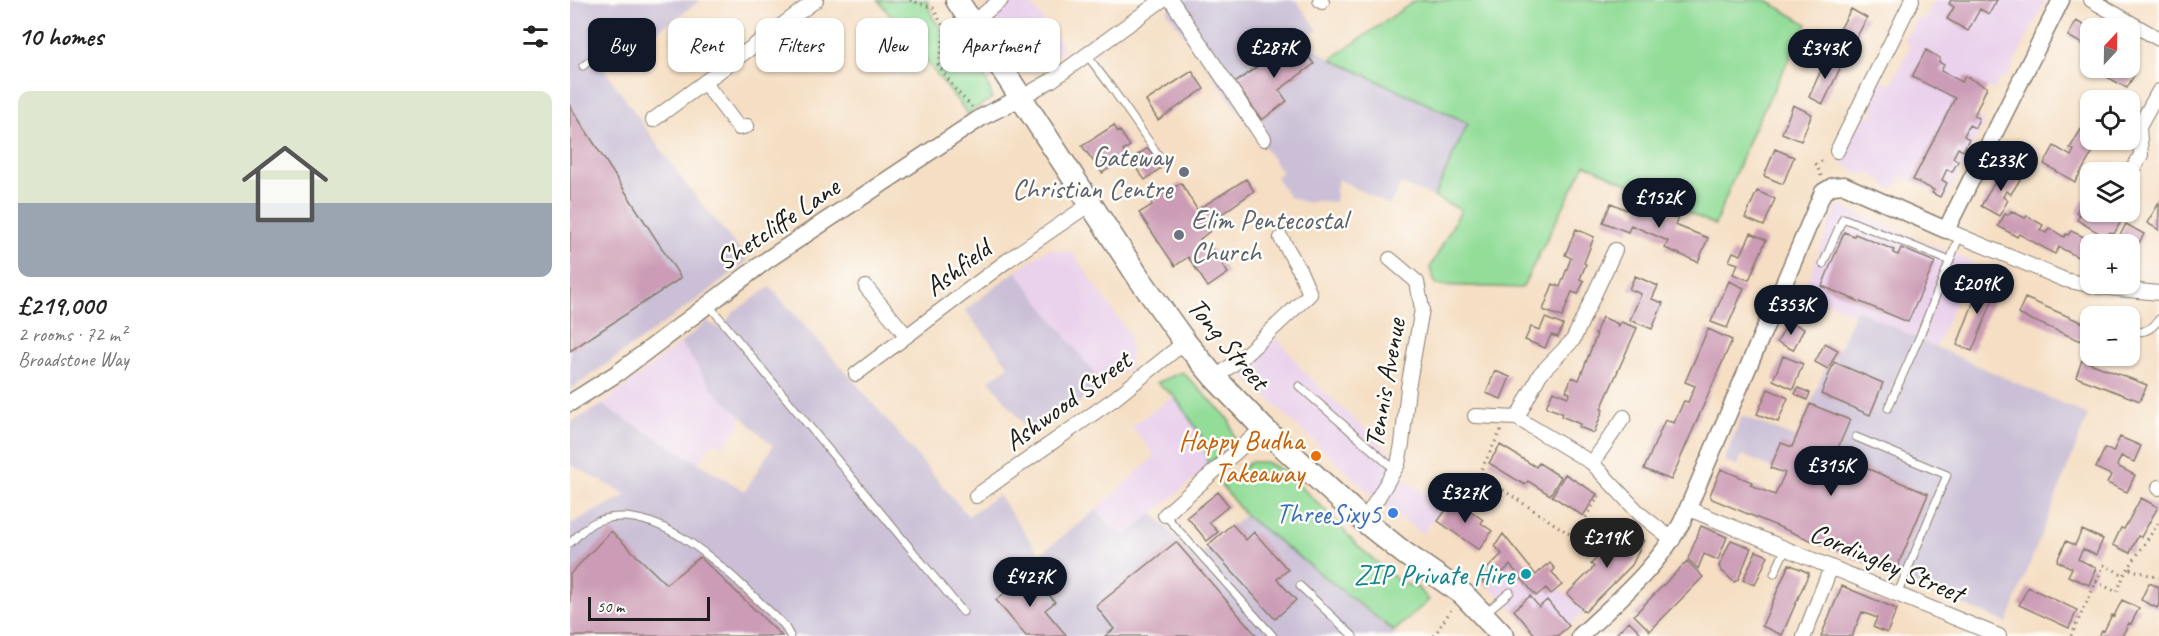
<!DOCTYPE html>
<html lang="en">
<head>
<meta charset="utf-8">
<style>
	body { margin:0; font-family:Caveat,sans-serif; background:#f6f6f6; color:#222; height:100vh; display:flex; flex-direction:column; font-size:22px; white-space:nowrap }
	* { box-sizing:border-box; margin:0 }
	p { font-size:20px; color:#767676 }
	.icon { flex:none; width:33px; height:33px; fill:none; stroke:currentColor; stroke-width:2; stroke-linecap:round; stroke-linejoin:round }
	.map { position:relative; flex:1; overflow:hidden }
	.details { display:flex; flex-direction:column; background:#fff; width:570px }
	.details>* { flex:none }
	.hud { position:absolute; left:18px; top:18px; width:570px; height:54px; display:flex; gap:12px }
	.needle { width:39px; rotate:22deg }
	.controls { position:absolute; left:1510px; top:18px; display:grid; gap:12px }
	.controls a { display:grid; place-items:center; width:60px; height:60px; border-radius:12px; background:#fff; box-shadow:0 2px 4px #0004; font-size:30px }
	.scale { position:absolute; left:18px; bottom:15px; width:122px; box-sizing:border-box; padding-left:6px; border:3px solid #1c1c1c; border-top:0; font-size:16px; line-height:21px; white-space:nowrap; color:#1c1c1c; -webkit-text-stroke:4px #fdfcf7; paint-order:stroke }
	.price { position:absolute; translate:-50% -51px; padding:0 14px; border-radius:21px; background:#111827; color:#fff; font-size:20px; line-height:39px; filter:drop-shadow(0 2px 3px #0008) }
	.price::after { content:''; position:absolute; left:50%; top:36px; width:18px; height:14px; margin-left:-9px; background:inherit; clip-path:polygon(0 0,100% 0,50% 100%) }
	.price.selected { background:#222; color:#fff }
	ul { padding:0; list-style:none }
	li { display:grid; align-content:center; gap:12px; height:318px; padding:0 18px }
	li+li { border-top:2px solid #e0e0e0 }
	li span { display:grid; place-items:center; height:186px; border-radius:12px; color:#555 }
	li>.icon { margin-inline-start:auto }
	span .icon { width:108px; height:108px; fill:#fffc; stroke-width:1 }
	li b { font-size:26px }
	h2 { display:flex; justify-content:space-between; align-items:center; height:72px; padding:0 18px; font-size:26px }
	.tag { padding:0 21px; border-radius:12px; background:#fff; box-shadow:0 2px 4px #0004; font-size:21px; line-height:54px }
	.tag.selected { background:#111827; color:#fff }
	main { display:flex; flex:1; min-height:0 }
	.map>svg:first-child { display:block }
</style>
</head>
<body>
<main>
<section class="details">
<h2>10 homes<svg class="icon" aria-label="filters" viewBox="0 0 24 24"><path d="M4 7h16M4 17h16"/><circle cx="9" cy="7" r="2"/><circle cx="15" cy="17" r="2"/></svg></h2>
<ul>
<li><span style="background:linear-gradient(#dfe7d0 60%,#9aa5b1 0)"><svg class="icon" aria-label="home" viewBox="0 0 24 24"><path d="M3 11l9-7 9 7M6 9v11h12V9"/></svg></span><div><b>£219,000</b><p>2 rooms · 72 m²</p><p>Broadstone Way</p></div></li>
</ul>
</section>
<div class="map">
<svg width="1589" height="636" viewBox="0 0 1589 636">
	<rect width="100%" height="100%" fill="#fdfcf7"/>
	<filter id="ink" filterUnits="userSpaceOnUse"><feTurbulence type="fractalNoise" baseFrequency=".0167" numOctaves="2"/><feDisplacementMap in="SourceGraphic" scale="12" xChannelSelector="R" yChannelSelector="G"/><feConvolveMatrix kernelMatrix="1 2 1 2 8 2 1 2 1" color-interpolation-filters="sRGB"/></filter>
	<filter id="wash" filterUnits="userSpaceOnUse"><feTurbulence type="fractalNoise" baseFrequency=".008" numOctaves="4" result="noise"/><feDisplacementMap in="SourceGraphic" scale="24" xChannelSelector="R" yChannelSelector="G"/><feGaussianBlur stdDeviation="1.35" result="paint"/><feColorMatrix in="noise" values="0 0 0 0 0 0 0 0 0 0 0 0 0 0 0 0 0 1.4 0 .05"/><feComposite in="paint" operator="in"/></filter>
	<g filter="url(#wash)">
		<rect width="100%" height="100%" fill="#f5dec3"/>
		<path fill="#ead1ec" d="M414,0H459L494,49L463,74Z
			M1365,0H1476L1435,80L1430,78L1424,90L1417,87L1404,115L1415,121L1375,200L1361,194L1362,191L1333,176L1327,186L1320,189L1315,186L1314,181L1299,173L1291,175L1269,161L1274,158L1293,116H1301L1305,106L1301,98L1311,79L1321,84L1341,46L1334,41L1348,18L1353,20Z
			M1267,205L1402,262L1366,347L1286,309L1283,314L1234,291Z
			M478,249L502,252L560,335V368L533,385L446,271Z
			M707,337L737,375L819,452L834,479L873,506L853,534L814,506L667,370Z
			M111,343L144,391L171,416L169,428L152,446L143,442L129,463L32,405Z
			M604,396L635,441L638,467L583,514L626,560L556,537L541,527L526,510L585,456L562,426Z
			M947,552L981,594L989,588L1015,612L987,636H966L944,610L909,577L932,554L937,561Z"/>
		<path fill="#cabfd6" d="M0,0H131L34,69L114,182L178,260L142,289L0,390Z
			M606,0H726L748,30L732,40L761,59L898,123L864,197L831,184L819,205L768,179L765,202L745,201L738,203L719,197L706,177L712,172L597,11Z
			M446,271L533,385L463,436L419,380L439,366L395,310Z
			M200,287L289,387L398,516L428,495L470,554L526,510L541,527L556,536L583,513L626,559L675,515L828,636H0V524L57,495L0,464V423L32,405L175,491L203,446L144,391L111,343L137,321L150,329L165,311Z
			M1286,309L1350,340L1518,415L1437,623L1195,521L1214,473L1172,455L1167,466L1154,461L1172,416L1226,438L1255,369L1260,370Z"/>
		<path fill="#93dd99" stroke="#587c5a" stroke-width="1.5" d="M308,0H357C359,6 360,13 363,18C382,47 415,60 422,98L398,114Z
			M846,0H1196L1237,24L1182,132L1145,225L1015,164L952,288L866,285L860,268L891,210L864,197L898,123L761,59Z
			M612,372L659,419L664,437L638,467L635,441L604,396L587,383Z
			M681,462H696L715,472L752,507L789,547L831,583L847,587L859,600L824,631L675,515L651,485Z"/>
		<g id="blocks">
			<path fill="#cc9bb5" d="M1381,0H1427L1419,14L1410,9L1398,31L1377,19L1384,7L1379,4Z
				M1281,9L1297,18L1276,56L1260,48Z
				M1506,21L1521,29V49L1498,36Z
				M725,39L744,64L709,90L717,101L692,120L665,83Z
				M1356,50L1370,58L1369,62L1374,65L1371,71L1392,82L1395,76L1417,87L1404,116L1409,118L1405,128L1399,125L1394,136L1399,139L1393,151L1388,148L1383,158L1388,161L1382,172L1377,169L1372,180L1377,183L1370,197L1362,193L1364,190L1343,180L1385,98L1342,77Z
				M1257,57L1272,64L1253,104L1239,97Z
				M1528,68H1555L1565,73L1557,88L1526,71Z
				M622,71L634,89L588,120L576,101Z
				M1519,92L1533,100H1521V110L1512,105Z
				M1223,105L1242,114L1231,141L1212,133Z
				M0,106L111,278L0,351Z
				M1517,119L1521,122V140H1530L1505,182L1474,164L1484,146L1501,156L1504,150L1500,148Z
				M544,125L548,132L550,131L560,146L553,151L557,157L532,173L512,146Z
				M578,148L592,167L575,180L560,160Z
				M1205,149L1224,157L1213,184L1194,176Z
				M1433,168L1451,178L1441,194L1436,191L1433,197L1438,200L1429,216L1411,206Z
				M676,179L684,191L639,223L630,208Z
				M611,183L640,231L630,239L638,252L642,249L658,273L638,287L618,257L605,266L569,213L582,205L581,202Z
				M1187,191L1205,199L1194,226L1175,218Z
				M1513,200L1521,204V212H1534L1551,221L1544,234L1540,232L1537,236L1533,234L1532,235L1507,220L1510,215L1506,213Z
				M1071,202L1108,218L1105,225L1138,238L1128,262L1095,248L1098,241L1061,225L1058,232L1033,222L1041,203L1066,214Z
				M1589,203V230L1577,223Z
				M1441,211L1455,218L1457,216L1473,225L1470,230L1476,233L1479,228L1494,237L1496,234L1498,235L1501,231L1529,244H1521V264L1489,247L1485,254L1449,234L1447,237L1428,226L1435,214L1438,215Z
				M1556,224L1574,234L1560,259V244H1551L1553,242L1548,239Z
				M1006,229L1024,237L1014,263L1016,264L1010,279L1014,281L1008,294L1002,292L992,317L973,310L983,284L990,287L1001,258L995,255Z
				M1274,232L1284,236L1285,234L1324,250L1323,253L1328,255L1331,248L1365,262L1338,322L1252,286Z
				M1181,233L1196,240L1179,280L1163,274L1168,264L1159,261L1163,252L1171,255Z
				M1065,276L1088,286L1082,299L1093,303L1082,329L1060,320L1071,294L1059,289Z
				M1412,280L1428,287L1402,351L1387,345Z
				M1159,281L1174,288L1157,328L1141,322Z
				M1455,298L1518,325L1511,341L1448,314Z
				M1032,317L1048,324L1047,327H1048L1051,322L1067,328L1031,409L1033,410L1024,433L1009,427L1010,424L991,416L992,413L976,407L983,391L998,397L1000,393L996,391L1002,377L1009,380L1027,334H1025Z
				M975,318L993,325L988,337L981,335L975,348L955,340L961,327L970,330Z
				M1219,321L1234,329L1223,350L1207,342Z
				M1138,329L1162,340L1101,480L1074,469L1095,420L1104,423L1114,401L1118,402L1125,386L1115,382Z
				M1255,343L1268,350L1258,369L1245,362Z
				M1213,356L1233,364L1223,389L1203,380Z
				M1512,360L1577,385L1570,401L1506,377Z
				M1264,362L1313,383L1300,415L1251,394Z
				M925,371L940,377L931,399L916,393Z
				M1228,388L1240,393L1237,400L1225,394Z
				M1198,389L1218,398L1208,422L1187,414Z
				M1240,404L1280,420L1265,455L1358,494L1324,575L1142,499L1140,495L1151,469L1182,482L1180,485L1205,495L1215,473L1200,468L1211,443L1222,447Z
				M1550,437L1571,446L1564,462L1551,456L1547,466L1565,475L1557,492L1537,483L1541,475L1526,468L1535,448L1543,452Z
				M930,445L966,467L969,463L991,477L980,495L958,481L955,485L919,463Z
				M995,474L1027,494L1013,516L982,496Z
				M648,492L659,506L639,522L648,532L637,541L617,517Z
				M1571,498L1588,507L1571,537L1568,536L1560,553L1543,545L1551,528L1554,529Z
				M884,499L913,520L911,523L922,531L909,550L868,521Z
				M662,524L676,540L684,532L718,570L707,579L726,600L705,619L638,545Z
				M1131,526L1157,537L1148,560L1134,554L1128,569L1118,559Z
				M1049,527L1074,540L1062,565L1015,612L997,594L1024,567L1021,564L1041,544Z
				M1512,530L1533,539L1526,555L1513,549L1508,559L1526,568L1519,585L1498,576L1502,568L1487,561L1496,541L1505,545Z
				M41,531L96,584L130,557L212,636H0V574Z
				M933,534L966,575L976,565L977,566L980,563L985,569L982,572L992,585L981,594L976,588L966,596L940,565L918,587L909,577L932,554L925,546Z
				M1161,540L1181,548L1168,580L1164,582L1151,570L1149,566Z
				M606,542L668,614L687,636H535L544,629L526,606Z
				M1186,551L1198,556L1185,585L1173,580Z
				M1117,561L1133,577L1080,631L1064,615Z
				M1219,564L1239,573L1212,635L1192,626Z
				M460,572L485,602L475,610L497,636H456L426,600Z
				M1579,583L1589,587V605L1587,608L1571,600Z
				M1272,586L1327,609L1317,633L1303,627L1307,618L1292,612L1282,636H1251Z
				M1458,587L1507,610L1499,628L1449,605Z
				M960,596L969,607L977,600L999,626L987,636H966L944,610Z
				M1552,600L1569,608L1561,624L1559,623L1552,636H1529L1532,630L1534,631L1542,615L1544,616Z
				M1059,621L1070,632L1066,636H1044Z"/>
		</g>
	</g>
	<g filter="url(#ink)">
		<use href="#blocks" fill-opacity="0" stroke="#887d70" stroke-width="1.5"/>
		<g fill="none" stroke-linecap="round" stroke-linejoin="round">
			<defs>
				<path id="service" d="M516,54L541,87L594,163
					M13,66L51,37
					M1253,264L1273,218L1380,261
					M138,304L393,612
					M1560,331C1573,334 1582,330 1589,319
					M729,386L824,469
					M1318,408L1349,338L1390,235
					M1286,437L1377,475L1327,595
					M595,515L703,636
					M0,543C7,537 16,526 25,522C92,495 169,584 214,625L220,636
					M1204,574L1216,548
					M730,586L783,636
					M915,613L940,592"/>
				<path id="minor" d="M601,0L694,139
					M750,0L752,2
					M1521,0L1589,39
					M402,23L431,0
					M134,82L169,128L177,126
					M452,97L482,80L592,0
					M83,120L246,0
					M1267,151L1342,0
					M1560,174L1571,155L1569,127L1589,91
					M1376,230L1495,280L1528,287L1589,293
					M296,287L336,335
					M286,374L438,260L520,204
					M645,378L675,355L740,294L729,269L711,238
					M905,416L947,418L1022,463L1070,514L1103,540
					M947,418L970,374L1003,340L1045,250
					M1022,463L1054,417
					M1589,487V488
					M406,496L544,399L615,342
					M1119,509L1429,636
					M595,515L693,428
					M794,521L828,464L832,444L838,388L852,309L847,282L820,259
					M1234,636L1261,567"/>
				<path id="tertiary" d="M0,403L49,372L197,260L412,117L452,97
					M1010,636C1047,601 1088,567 1112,522L1253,192L1263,186L1274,185L1376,230L1491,0"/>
				<path id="trunk" d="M387,0L569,278L615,342L645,378L693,428L794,521L834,553L893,594L933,636"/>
			</defs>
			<use href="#service" stroke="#887d70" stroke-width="9"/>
			<use href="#minor" stroke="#887d70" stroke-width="16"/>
			<use href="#tertiary" stroke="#887d70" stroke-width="19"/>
			<use href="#trunk" stroke="#887d70" stroke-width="25"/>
			<path stroke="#887d70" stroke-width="3" stroke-dasharray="1.5 4.5" stroke-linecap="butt" d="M340,0L363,8L375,30L368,64L384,88L402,107
				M1251,176L1246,164L1255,159
				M931,430L909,474L1004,537L1031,492
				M1560,569L1589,578
				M1526,582L1547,592L1554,575L1589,522
				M864,636L881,610
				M1501,636L1534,565L1554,575"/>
			<use href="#service" stroke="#fff" stroke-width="7"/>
			<use href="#minor" stroke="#fff" stroke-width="14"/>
			<use href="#tertiary" stroke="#fff" stroke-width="16"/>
			<use href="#trunk" stroke="#fff" stroke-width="22"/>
		</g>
	</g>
	<g fill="#6b7280" stroke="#fdfcf7" stroke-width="2">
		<circle cx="614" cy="172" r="6"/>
		<circle cx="609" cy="235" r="6"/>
	</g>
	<circle fill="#e8710a" stroke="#fdfcf7" stroke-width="2" cx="746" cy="456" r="6"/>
	<circle fill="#3f7fe0" stroke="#fdfcf7" stroke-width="2" cx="823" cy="513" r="6"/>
	<circle fill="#0f9aa8" stroke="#fdfcf7" stroke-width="2" cx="956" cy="574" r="6"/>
	<g text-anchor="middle" stroke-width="5" stroke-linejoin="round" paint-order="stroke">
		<g font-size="28" fill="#5b616d" stroke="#fdfcf7" text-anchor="end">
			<text x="602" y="166">Gateway<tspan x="602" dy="32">Christian Centre</tspan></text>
			<text x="621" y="229" text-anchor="start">Elim Pentecostal<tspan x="621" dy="32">Church</tspan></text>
		</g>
		<g font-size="28" fill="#1c1c1c" stroke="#fdfcf7">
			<text transform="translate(207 223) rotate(-34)" y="10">Shetcliffe Lane</text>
			<text transform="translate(387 267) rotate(-37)" y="10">Ashfield</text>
			<text transform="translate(659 343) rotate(50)" y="10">Tong Street</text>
			<text transform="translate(814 383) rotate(-80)" y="10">Tennis Avenue</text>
			<text transform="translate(497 400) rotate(-36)" y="10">Ashwood Street</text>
			<text transform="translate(1317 562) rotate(23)" y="10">Cordingley Street</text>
		</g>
		<g font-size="28" fill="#c56008" stroke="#fdfcf7" text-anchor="end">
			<text x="734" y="450">Happy Budha<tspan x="734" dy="32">Takeaway</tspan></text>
		</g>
		<g font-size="28" fill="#366cbe" stroke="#fdfcf7" text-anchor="end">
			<text x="811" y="523">ThreeSixy5</text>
		</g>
		<g font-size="28" fill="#0d838f" stroke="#fdfcf7" text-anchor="end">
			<text x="944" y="584">ZIP Private Hire</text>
		</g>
	</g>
</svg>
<div class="controls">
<a><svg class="needle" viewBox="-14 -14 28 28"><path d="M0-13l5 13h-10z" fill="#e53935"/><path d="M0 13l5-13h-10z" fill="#767676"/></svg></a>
<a><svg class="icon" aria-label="locate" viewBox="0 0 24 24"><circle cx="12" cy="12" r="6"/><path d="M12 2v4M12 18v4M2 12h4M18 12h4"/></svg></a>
<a><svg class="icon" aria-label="layers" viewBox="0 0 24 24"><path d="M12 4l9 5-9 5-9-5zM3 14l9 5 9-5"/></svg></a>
<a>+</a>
<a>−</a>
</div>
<div class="scale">50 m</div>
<b class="price" style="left:704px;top:79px">£287K</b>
<b class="price" style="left:1255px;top:80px">£343K</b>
<b class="price" style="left:1431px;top:192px">£233K</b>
<b class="price" style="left:1089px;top:229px">£152K</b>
<b class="price" style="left:1407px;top:315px">£209K</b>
<b class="price" style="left:1221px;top:336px">£353K</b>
<b class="price" style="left:1261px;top:497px">£315K</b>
<b class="price" style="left:895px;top:524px">£327K</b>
<b class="price selected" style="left:1037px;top:569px">£219K</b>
<b class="price" style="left:460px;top:608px">£427K</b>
<div class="hud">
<a class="tag selected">Buy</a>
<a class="tag">Rent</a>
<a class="tag">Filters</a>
<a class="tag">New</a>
<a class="tag">Apartment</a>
</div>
</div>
</main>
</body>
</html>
